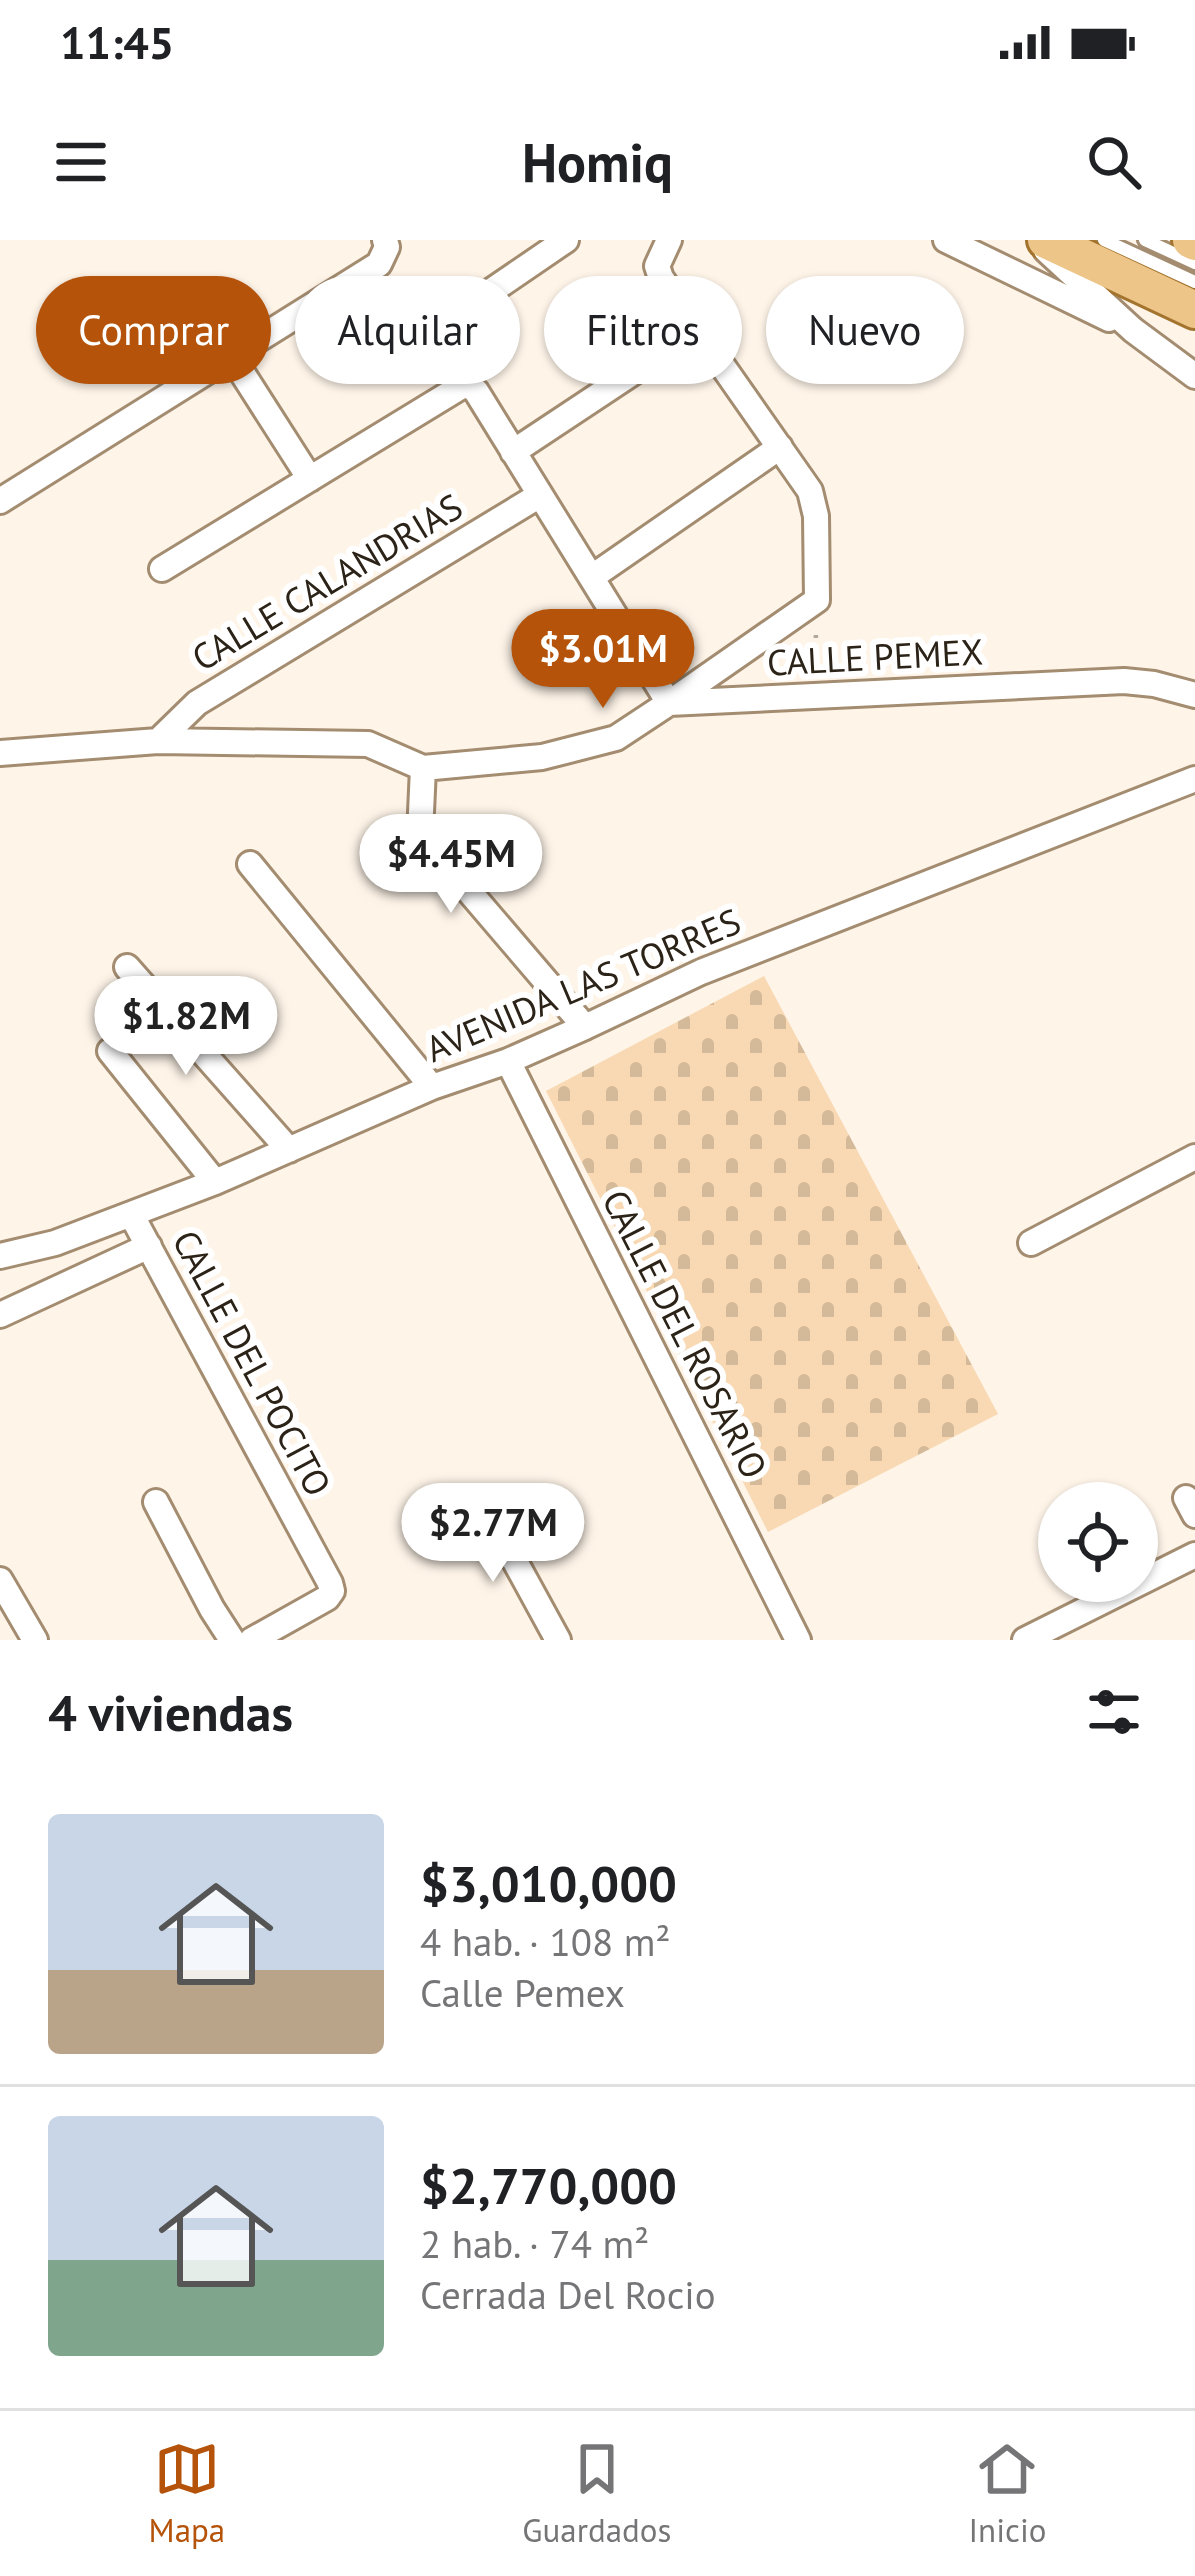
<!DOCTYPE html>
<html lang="es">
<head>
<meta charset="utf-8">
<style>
	body { margin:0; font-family:"PT Sans",sans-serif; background:#f6f6f6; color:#202124; height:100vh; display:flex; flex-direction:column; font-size:45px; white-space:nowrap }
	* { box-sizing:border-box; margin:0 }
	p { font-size:39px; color:#757577 }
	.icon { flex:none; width:66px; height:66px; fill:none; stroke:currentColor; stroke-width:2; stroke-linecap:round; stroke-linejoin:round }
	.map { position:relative; height:1400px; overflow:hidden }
	.drawer { display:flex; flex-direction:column; background:#fff; flex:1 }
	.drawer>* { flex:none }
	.banner { position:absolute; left:36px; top:36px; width:1125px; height:108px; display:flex; gap:24px }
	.controls { position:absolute; left:1038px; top:1242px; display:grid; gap:24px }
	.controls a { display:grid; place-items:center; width:120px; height:120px; border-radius:50%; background:#fff; box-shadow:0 3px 9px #0004; font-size:60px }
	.price { position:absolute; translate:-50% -102px; padding:0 27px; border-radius:42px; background:#fff; color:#222; font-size:39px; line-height:78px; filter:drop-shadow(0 3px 6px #0008) }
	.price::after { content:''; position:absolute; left:50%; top:72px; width:36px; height:27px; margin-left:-18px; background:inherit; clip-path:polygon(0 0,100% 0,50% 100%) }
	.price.on { background:#b45309; color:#fff }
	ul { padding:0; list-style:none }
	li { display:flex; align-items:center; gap:36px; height:300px; padding:0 48px }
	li+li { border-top:3px solid #e0e0e0 }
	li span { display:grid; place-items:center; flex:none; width:336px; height:240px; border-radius:12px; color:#555 }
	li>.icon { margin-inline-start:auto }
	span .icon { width:144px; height:144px; fill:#fffc; stroke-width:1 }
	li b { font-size:51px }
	h2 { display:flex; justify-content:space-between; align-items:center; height:144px; padding:0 48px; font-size:51px }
	.tag { padding:0 42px; border-radius:54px; background:#fff; box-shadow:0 3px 9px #0004; font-size:42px; line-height:108px }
	.tag.on { background:#b45309; color:#fff }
	.status { display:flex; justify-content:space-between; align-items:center; height:84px; padding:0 60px; background:#fff; direction:ltr }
	.status svg { height:33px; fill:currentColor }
	header { display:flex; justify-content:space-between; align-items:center; height:156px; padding:0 48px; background:#fff; font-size:54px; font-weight:700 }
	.dock { display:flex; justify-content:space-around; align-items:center; height:168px; border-top:3px solid #e0e0e0; background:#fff; font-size:33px; color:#757577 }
	.dock a { display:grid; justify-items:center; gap:6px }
	.dock .on { color:#b45309 }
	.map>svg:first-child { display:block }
</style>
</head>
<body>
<div class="status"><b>11:45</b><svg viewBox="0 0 49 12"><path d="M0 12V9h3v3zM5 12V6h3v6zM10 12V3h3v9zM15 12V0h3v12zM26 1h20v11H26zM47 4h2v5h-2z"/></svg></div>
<header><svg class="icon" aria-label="menu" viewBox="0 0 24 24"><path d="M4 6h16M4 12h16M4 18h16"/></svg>Homiq<svg class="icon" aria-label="search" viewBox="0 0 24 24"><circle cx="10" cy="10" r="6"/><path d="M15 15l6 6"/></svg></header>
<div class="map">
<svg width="1195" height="1400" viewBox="0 0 1195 1400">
	<defs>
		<pattern id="cemetery-stones" width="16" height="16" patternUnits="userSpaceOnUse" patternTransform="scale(3)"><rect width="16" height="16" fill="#f8d9b3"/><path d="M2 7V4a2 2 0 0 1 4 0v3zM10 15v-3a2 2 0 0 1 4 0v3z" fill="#d5ba99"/></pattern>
	</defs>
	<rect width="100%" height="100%" fill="#fef4e8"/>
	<path fill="url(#cemetery-stones)" d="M764,736L998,1174L768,1292L546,851Z"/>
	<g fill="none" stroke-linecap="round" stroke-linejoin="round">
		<defs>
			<path id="service" d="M1104,0L1195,42
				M1145,0L1195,23"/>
			<path id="minor" d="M946,0L1109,79
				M1046,10L1133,90L1195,136
				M465,69L566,0
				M232,117L310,239
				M513,212L697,90
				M0,261L379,24L387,7L385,0
				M162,329L462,146L468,145L476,151L669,463L817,360L816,276L810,251L661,38L657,26L669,0
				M592,337L780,207
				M158,501L197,463L540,255
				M0,513L158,501L368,504L423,528L542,517L616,498L669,463L1124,441L1154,444L1195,455
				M423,528L420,594L585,787
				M250,624L432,847
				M127,727L289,910
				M110,811L215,942
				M508,821L798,1400
				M131,974L330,1343L332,1351L327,1358L252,1400
				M1031,1003L1195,917
				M0,1016L55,1003L215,942L432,847L508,821L585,787L701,732L1195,539
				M0,1075L149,1006
				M1186,1258L1195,1275
				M482,1261L558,1400
				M156,1262L212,1369L232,1400
				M0,1340L35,1400
				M1025,1400L1195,1315"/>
			<path id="primary" d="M1046,0L1195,70
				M1191,0L1195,2"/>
		</defs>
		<use href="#service" stroke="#a38c70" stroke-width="18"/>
		<use href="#minor" stroke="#a38c70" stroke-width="30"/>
		<use href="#primary" stroke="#a3742d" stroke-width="42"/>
		<path stroke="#b2a99d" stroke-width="4.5" stroke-dasharray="3 9" stroke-linecap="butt" d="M815,434L816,391"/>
		<use href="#service" stroke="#fff" stroke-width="12"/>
		<use href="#minor" stroke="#fff" stroke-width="24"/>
		<use href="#primary" stroke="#eec588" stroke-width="36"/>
	</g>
	<g text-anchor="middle" stroke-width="12" stroke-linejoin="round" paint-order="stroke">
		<g font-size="36" fill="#2c2318" stroke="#fff">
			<text transform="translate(327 342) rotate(-31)" y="13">CALLE CALANDRIAS</text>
			<text transform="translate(875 417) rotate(-3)" y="13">CALLE PEMEX</text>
			<text transform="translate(583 745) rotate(-23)" y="13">AVENIDA LAS TORRES</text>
			<text transform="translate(685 1094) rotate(63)" y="13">CALLE DEL ROSARIO</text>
			<text transform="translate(252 1123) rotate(62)" y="13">CALLE DEL POCITO</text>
		</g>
	</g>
</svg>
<div class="controls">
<a><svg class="icon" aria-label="locate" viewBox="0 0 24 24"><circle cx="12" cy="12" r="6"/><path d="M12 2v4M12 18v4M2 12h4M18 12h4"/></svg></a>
</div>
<b class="price on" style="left:603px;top:471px">$3.01M</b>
<b class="price" style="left:451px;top:676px">$4.45M</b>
<b class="price" style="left:186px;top:838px">$1.82M</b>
<b class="price" style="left:493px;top:1345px">$2.77M</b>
<div class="banner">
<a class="tag on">Comprar</a>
<a class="tag">Alquilar</a>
<a class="tag">Filtros</a>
<a class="tag">Nuevo</a>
</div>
</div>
<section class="drawer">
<h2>4 viviendas<svg class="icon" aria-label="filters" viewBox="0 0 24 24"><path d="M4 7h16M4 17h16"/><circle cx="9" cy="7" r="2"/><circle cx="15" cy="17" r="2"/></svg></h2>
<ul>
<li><span style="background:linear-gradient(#c9d6e8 65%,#b9a48a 0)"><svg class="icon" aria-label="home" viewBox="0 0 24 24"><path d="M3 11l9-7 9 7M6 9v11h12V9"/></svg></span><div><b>$3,010,000</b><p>4 hab. · 108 m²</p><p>Calle Pemex</p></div></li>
<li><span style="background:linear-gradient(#c9d6e8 60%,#7fa58c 0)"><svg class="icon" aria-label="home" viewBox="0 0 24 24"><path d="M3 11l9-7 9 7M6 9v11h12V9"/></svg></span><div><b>$2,770,000</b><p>2 hab. · 74 m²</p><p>Cerrada Del Rocio</p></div></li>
</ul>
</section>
<nav class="dock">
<a class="on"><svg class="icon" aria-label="map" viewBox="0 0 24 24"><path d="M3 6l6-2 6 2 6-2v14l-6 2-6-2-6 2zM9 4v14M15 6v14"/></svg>Mapa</a>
<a><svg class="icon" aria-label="saved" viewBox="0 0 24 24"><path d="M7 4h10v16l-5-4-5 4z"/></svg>Guardados</a>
<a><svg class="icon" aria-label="home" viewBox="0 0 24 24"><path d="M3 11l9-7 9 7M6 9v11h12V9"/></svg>Inicio</a>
</nav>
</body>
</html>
